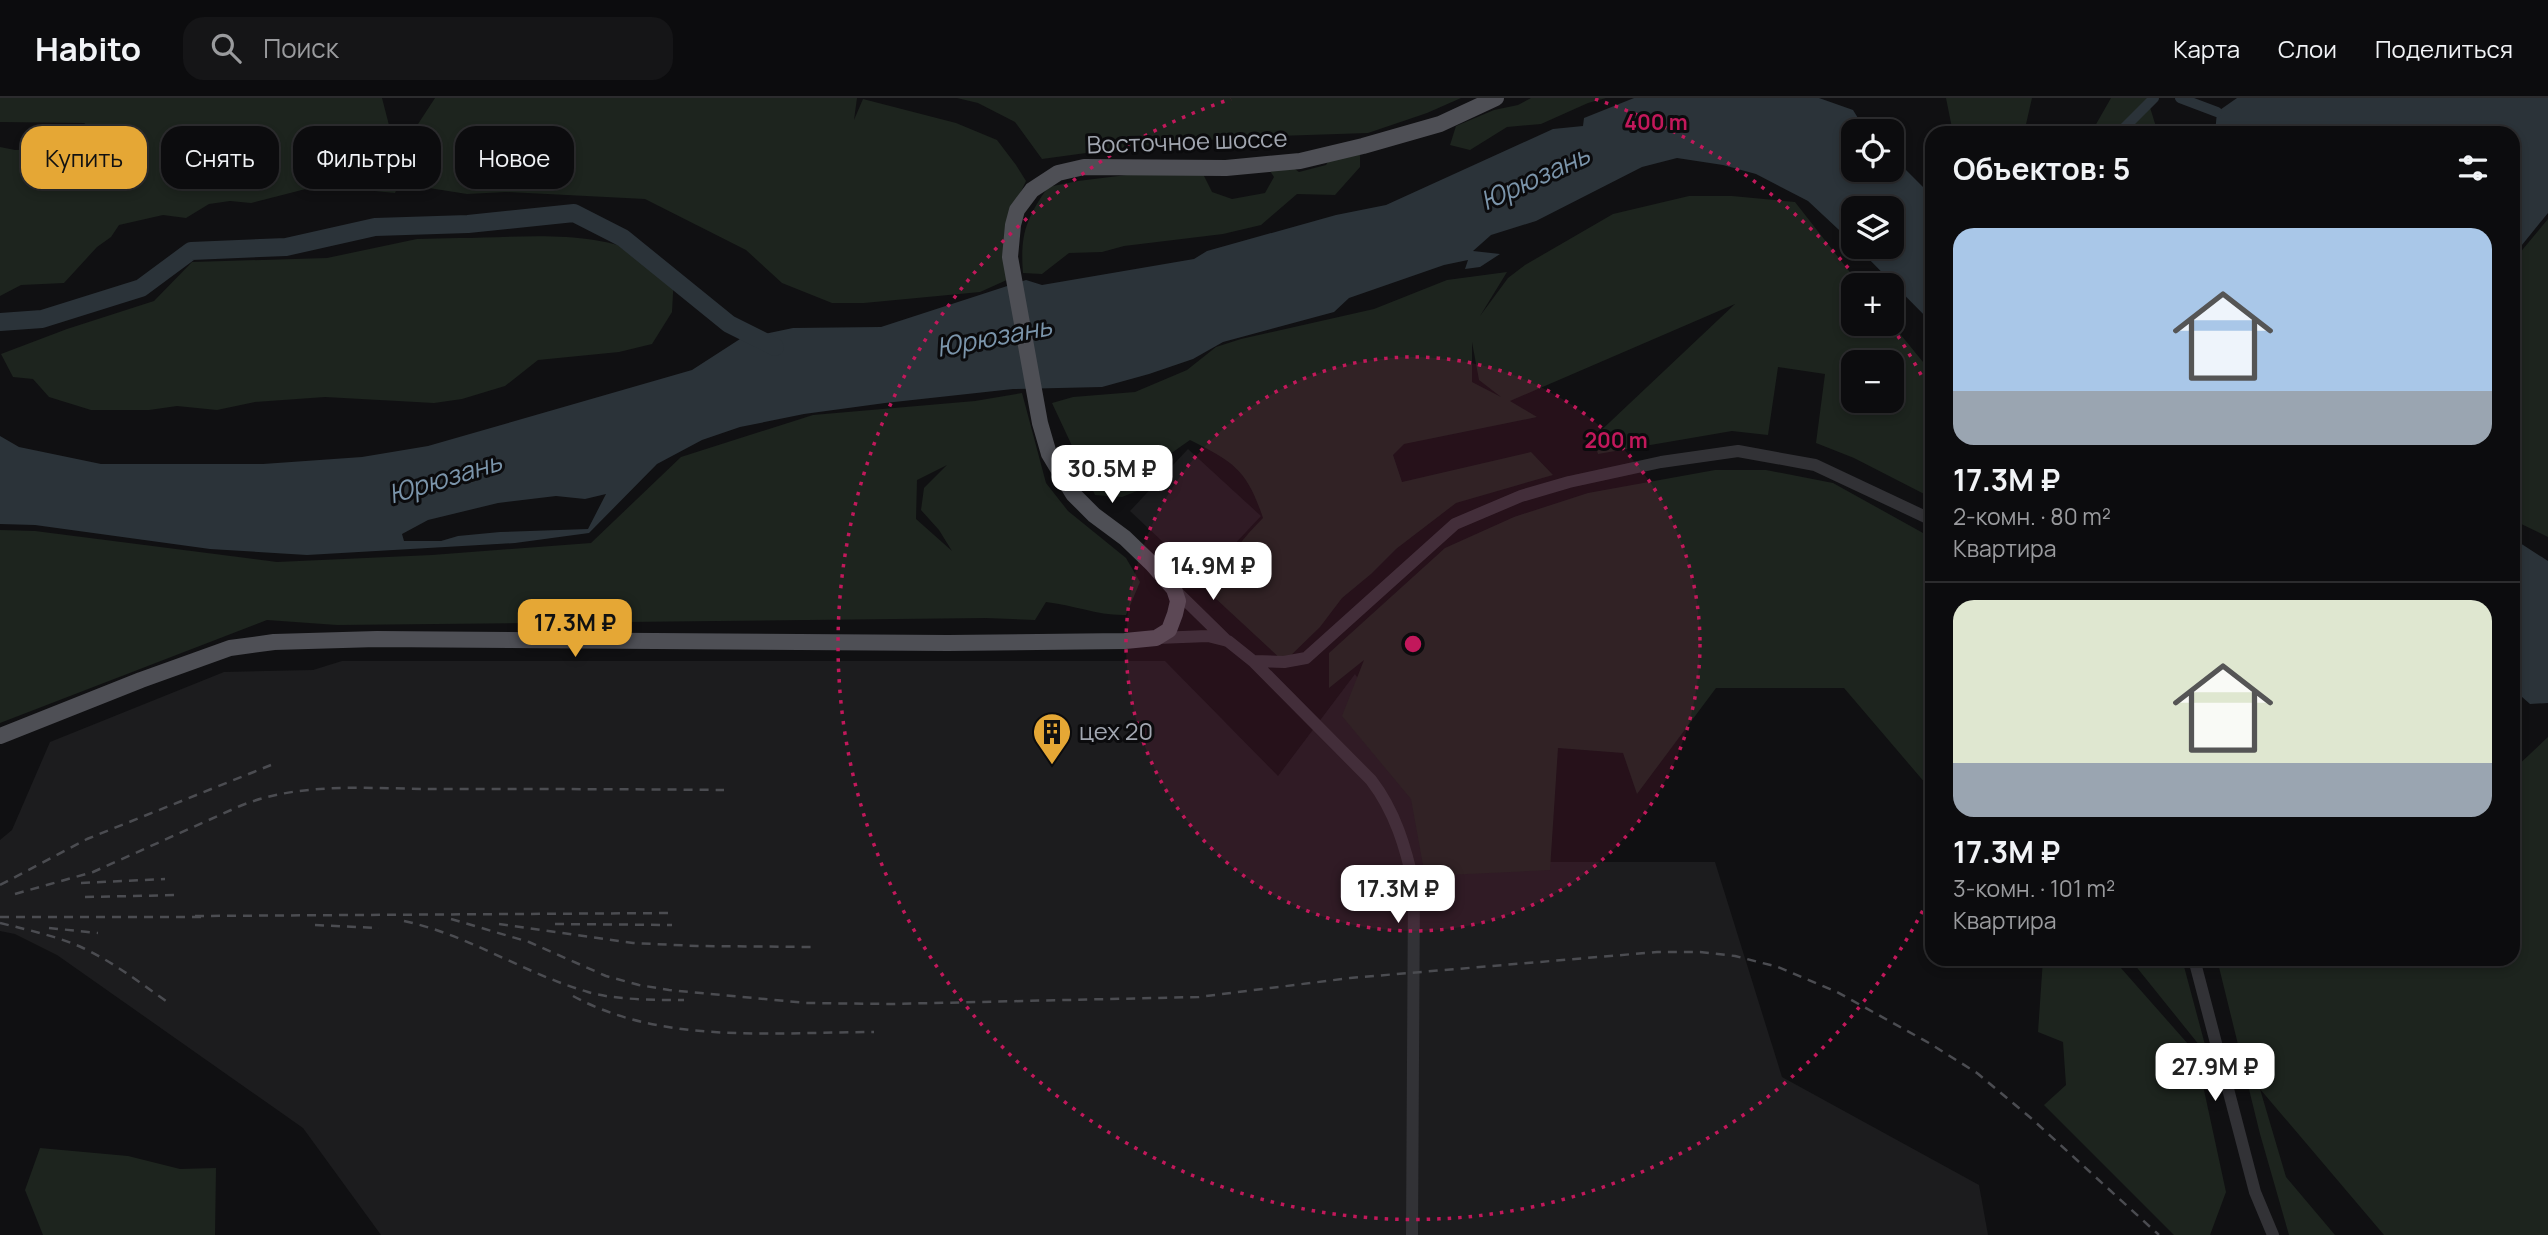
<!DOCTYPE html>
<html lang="ru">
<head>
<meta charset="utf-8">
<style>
	body { margin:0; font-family:Manrope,sans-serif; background:#151517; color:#f1f3f6; height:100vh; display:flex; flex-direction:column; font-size:26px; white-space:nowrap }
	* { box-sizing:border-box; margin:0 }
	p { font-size:23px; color:#9a9b9e }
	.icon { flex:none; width:38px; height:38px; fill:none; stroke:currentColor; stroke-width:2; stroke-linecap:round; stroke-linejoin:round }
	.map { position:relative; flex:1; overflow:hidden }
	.panel { position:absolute; left:1925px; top:28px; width:595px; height:840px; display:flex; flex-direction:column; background:#0c0c0e; border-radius:21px; box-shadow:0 4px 10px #0003,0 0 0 2px #2c2c2e }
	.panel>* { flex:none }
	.top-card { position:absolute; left:21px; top:28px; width:665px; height:63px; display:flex; gap:14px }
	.fabs { position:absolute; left:1841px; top:21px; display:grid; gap:14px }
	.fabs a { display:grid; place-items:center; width:63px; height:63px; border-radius:14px; background:#0c0c0e; box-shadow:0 4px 10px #0003,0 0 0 2px #2c2c2e; font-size:35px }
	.price { position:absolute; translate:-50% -60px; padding:0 16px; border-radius:14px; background:#fff; color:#222; font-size:23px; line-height:46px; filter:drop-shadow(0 2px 4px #0008) }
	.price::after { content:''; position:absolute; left:50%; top:42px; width:21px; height:16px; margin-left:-10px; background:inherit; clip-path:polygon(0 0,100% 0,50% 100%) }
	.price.selected { background:#e5a735; color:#111 }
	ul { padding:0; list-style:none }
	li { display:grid; align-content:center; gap:14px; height:371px; padding:0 28px }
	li+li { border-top:2px solid #2c2c2e }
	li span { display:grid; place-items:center; height:217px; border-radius:21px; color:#555 }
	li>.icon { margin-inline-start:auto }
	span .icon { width:126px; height:126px; fill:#fffc; stroke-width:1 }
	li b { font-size:30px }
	h2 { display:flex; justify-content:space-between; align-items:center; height:84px; padding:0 28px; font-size:30px }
	.chip { padding:0 24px; border-radius:21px; background:#0c0c0e; box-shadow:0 4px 10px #0003,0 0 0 2px #2c2c2e; font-size:24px; line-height:63px }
	.chip.selected { background:#e5a735; color:#111 }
	header { display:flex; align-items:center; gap:42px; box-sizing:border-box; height:98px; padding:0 35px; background:#0c0c0e; border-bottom:2px solid #2c2c2e }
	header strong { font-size:33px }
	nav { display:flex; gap:38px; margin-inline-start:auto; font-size:24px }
	.search { width:490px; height:63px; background:#151517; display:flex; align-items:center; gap:18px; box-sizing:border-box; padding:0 24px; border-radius:21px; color:#9a9b9e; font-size:26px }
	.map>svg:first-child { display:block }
</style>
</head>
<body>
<header>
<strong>Habito</strong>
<div class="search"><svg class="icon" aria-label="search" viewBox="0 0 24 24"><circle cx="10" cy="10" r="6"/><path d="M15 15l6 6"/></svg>Поиск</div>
<nav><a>Карта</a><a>Слои</a><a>Поделиться</a></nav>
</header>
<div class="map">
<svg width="2548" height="1137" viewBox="0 0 2548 1137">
	<rect width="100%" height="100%" fill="#101012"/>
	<path fill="#1c1c1e" d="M1188,351L1261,418L1202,481L1130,413Z
		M342,563H1165L1278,678L1355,576L1477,764H1715L1782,979L1979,1087L1988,1137H381L303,1030L57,857L15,836L0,833V742L12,732L50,644L224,574L313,572Z"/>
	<path fill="#1d241e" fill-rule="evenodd" d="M0,0H382L390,31L405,58L402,78L395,95L354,91L333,84L251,105L230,103L209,106L186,120L163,117L119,127L111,139L97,149L64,185L21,187L0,198V49L15,52L70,50L85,25L0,24Z
		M435,0H857L854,22L863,1L956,25L997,42L1016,67L1026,83L1018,100L1009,181L980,194L864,205H832L782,185L746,152L645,101L506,94L467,96L410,87L405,46Z
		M957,0H1461L1427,15L1368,35L1244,39L1130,49L1042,61L1015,24L978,5Z
		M1531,0H1606L1588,5L1541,26L1507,29L1470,52L1450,47L1456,28L1494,12L1518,7Z
		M1946,0H2032L2024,35H1953Z
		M2111,0H2147L2158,35H2091Z
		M1360,56V69L1335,97L1297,96L1261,127L1223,136L1124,148L1102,154L1069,155L1042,176L1023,175C1020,136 1026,121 1048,89L1078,83L1199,68L1212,94L1232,101L1265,95L1274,79L1266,67L1285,64L1299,74L1326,67L1330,60Z
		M1689,98H1732L1795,104L1860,187H1853V226H1892L1932,275V400L1854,360L1816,345L1825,276L1778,269L1768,337L1732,333L1598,356L1593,340L1735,206L1510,303L1537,319L1404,346L1393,357L1402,384L1531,354L1553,377L1456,405L1396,451L1371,476L1342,500L1320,529L1284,564L1214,499C1226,463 1236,447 1263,420C1247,372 1234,364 1190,342L1163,361L1134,371L1142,391L1122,399L1095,397L1052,305L1073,299L1135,294L1187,272L1216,249L1241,241L1374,211L1447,182L1507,174L1480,218L1508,180L1525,167L1613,116ZM1472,244L1479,282L1501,299L1472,284ZM1853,264H1892V303H1853Z
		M2548,121V439L2513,422V163Z
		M458,140C519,140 590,130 647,158C657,162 666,171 674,177L672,214L652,246L619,254L538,262L505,288L462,301L434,305L325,299L255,304L217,312L177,308L149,312H91L49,299L33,281L13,279L1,256L67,231L154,203L192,164L327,160L417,141Z
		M1022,295L1046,385L1068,413L1126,460L1140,484L1126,517C1099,518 1074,507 1046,504L1035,522L986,520L337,527L267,522L0,625V432L35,433L277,464L432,457L591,445L681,359L813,317L975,303ZM947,367L924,390L921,412L939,432L952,453L916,421L917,382Z
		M1715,372H1766L1833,385L1932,440V693L1844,590H1716L1637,696L1623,655L1558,650L1550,772L1425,778L1411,701L1342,618L1364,562L1329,590V555L1445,450L1514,419L1588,395Z
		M2548,639V1137H2384L2260,991L2286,1079L2335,1137H2289L2260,1036L2217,861H2513V672Z
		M2043,861H2113L2196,955L2226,1094L2210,1137H2174L2044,1007L2066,987L2063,944L2038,934Z
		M2130,861H2182L2208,958Z
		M40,1050L128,1058L180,1071L216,1070L215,1137H43L25,1092Z"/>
	<path fill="#2b3339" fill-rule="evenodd" d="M1634,0H1819L1853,12L1866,33H1853V72H1892V58L1932,98V225L1857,149H1892V110H1853V145L1808,103L1756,76L1723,67L1677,60L1642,69L1536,123L1491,137L1473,153L1500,156L1480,169L1465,171L1468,162L1444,167L1349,200L1334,214L1223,244L1193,261L1149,276L1102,289L1013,291L885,305L804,316L740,329L702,342L657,366L589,435L515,445L307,457L210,451L35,427L0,426V338L19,349L101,366H263L362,359L428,348L692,272L740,241L793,230L881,229L1026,182L1042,187L1194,161L1207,153L1336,117L1386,107L1553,31L1583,28L1584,20ZM606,396L588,431L500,434L458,438L441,443H404L402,436L428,422L498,405L556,398L585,401Z
		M2237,0H2548V115L2513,158V35H2215L2217,14Z
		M2513,444L2520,445L2548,463V605L2530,606L2513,591Z"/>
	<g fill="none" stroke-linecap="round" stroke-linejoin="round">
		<path stroke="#2b3339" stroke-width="10" d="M2180,0L2217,14
			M2119,35L2154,0"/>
		<path stroke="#2b3339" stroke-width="18" d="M0,224L42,221L141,190L191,153L286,149L375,129L468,126L574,115L623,140L729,226L775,249"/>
		<path stroke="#323236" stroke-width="12" d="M1175,492L1227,543
			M1157,540L1208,538L1228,543L1253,563L1371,682C1395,713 1406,750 1414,788L1412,1137
			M1253,563L1284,564L1306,560L1455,426L1521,398L1569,384L1661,364L1738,353L1815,367L1932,422
			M2194,861L2255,1094L2273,1137"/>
		<path stroke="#4e4f55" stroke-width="16" d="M0,638L141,582L230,550L274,544L377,541L948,545L1125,543L1156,540L1169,532L1175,516L1178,503L1174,491L1152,466L1125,440L1094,417L1073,396L1049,356L1040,325L1010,159L1013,127L1017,112L1032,92L1058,75L1084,69L1226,70L1300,63L1363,48L1440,26L1496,0"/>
		<path stroke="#4b4c51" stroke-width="2.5" stroke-dasharray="9 7" stroke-linecap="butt" d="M81,785L165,781
			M0,787L87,741L271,667
			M15,796L93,774L240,708C301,683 371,691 435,691C531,691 627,691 724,692
			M85,799L179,797
			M195,818L672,815
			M0,819H203
			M451,821L529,844L606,878L639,887L669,892L806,905L890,906L1199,899L1350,880L1657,854H1700L1735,858L1778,869L1837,894L1929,945L1977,975L2032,1021L2159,1137
			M404,823C469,837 525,876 588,894C614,902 657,902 684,902
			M0,825C28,832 57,838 83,850C113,864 139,884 166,903
			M499,826L633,845L697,848L816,849
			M555,826L672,827
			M315,827L379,830
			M49,830L98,835
			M573,898C662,947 776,934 874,934"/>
	</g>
	<circle cx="1413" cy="546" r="287" fill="#c2185b" fill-opacity=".12"/>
	<g fill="none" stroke="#c2185b" stroke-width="3.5" stroke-dasharray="3.5 7">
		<circle cx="1413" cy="546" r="287"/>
		<path d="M1932 794A575 575 0 1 1 1231 1M1595 1A575 575 0 0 1 1860 184M1892 229A575 575 0 0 1 1932 298"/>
	</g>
	<defs>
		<symbol id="building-pin" viewBox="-11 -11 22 30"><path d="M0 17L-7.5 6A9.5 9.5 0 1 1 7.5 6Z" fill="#e5a735" stroke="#0b0b0d"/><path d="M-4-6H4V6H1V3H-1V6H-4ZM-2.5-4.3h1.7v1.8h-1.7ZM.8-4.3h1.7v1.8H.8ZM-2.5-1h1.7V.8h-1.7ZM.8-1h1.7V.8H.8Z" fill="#111"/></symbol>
	</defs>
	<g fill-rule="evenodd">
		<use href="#building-pin" x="1030" y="612" width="44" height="60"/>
	</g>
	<g text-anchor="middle" stroke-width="6" stroke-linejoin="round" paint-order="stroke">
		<g font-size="24" fill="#a2a7b1" stroke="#0b0b0d">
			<text transform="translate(1187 44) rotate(-2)" y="8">Восточное шоссе</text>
		</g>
		<g font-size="24" fill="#a2a7b1" stroke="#0b0b0d" text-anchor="start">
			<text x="1079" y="642">цех 20</text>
		</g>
		<g font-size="26" font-style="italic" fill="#7b95ab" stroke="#0b0b0d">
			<text transform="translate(1535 80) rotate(-25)" y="9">Юрюзань</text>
			<text transform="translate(994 239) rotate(-11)" y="9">Юрюзань</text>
			<text transform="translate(445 380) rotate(-17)" y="9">Юрюзань</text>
		</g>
	</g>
	<circle cx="1413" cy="546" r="10" fill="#c2185b" stroke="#0b0b0d" stroke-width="3.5"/>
	<g font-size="21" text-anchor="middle" font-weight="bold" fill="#c2185b" stroke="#0b0b0d" stroke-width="6" stroke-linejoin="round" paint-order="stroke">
		<text x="1656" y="32">400 m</text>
		<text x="1616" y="350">200 m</text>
	</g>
</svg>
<div class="fabs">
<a><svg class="icon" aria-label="locate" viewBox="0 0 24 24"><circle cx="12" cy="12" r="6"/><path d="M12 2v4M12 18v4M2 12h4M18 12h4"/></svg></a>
<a><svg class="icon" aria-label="layers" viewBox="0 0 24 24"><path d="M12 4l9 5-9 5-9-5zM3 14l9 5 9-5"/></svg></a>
<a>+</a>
<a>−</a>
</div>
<b class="price" style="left:1112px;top:407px">30.5M ₽</b>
<b class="price" style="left:1213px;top:504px">14.9M ₽</b>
<b class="price selected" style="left:575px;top:561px">17.3M ₽</b>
<b class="price" style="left:1398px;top:827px">17.3M ₽</b>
<b class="price" style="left:2215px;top:1005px">27.9M ₽</b>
<div class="top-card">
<a class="chip selected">Купить</a>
<a class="chip">Снять</a>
<a class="chip">Фильтры</a>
<a class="chip">Новое</a>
</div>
<section class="panel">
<h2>Объектов: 5<svg class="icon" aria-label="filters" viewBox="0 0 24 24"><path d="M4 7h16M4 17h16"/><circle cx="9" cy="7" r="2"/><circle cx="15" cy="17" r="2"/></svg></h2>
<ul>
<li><span style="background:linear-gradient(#a9c7e8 75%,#9aa5b1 0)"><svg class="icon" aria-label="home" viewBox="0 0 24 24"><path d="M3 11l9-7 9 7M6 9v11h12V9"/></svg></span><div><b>17.3M ₽</b><p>2-комн. · 80 m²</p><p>Квартира</p></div></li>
<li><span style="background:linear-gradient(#dfe7d0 75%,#9aa5b1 0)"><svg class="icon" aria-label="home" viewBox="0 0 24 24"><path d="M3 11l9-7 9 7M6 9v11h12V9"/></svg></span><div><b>17.3M ₽</b><p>3-комн. · 101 m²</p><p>Квартира</p></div></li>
</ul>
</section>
</div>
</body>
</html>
